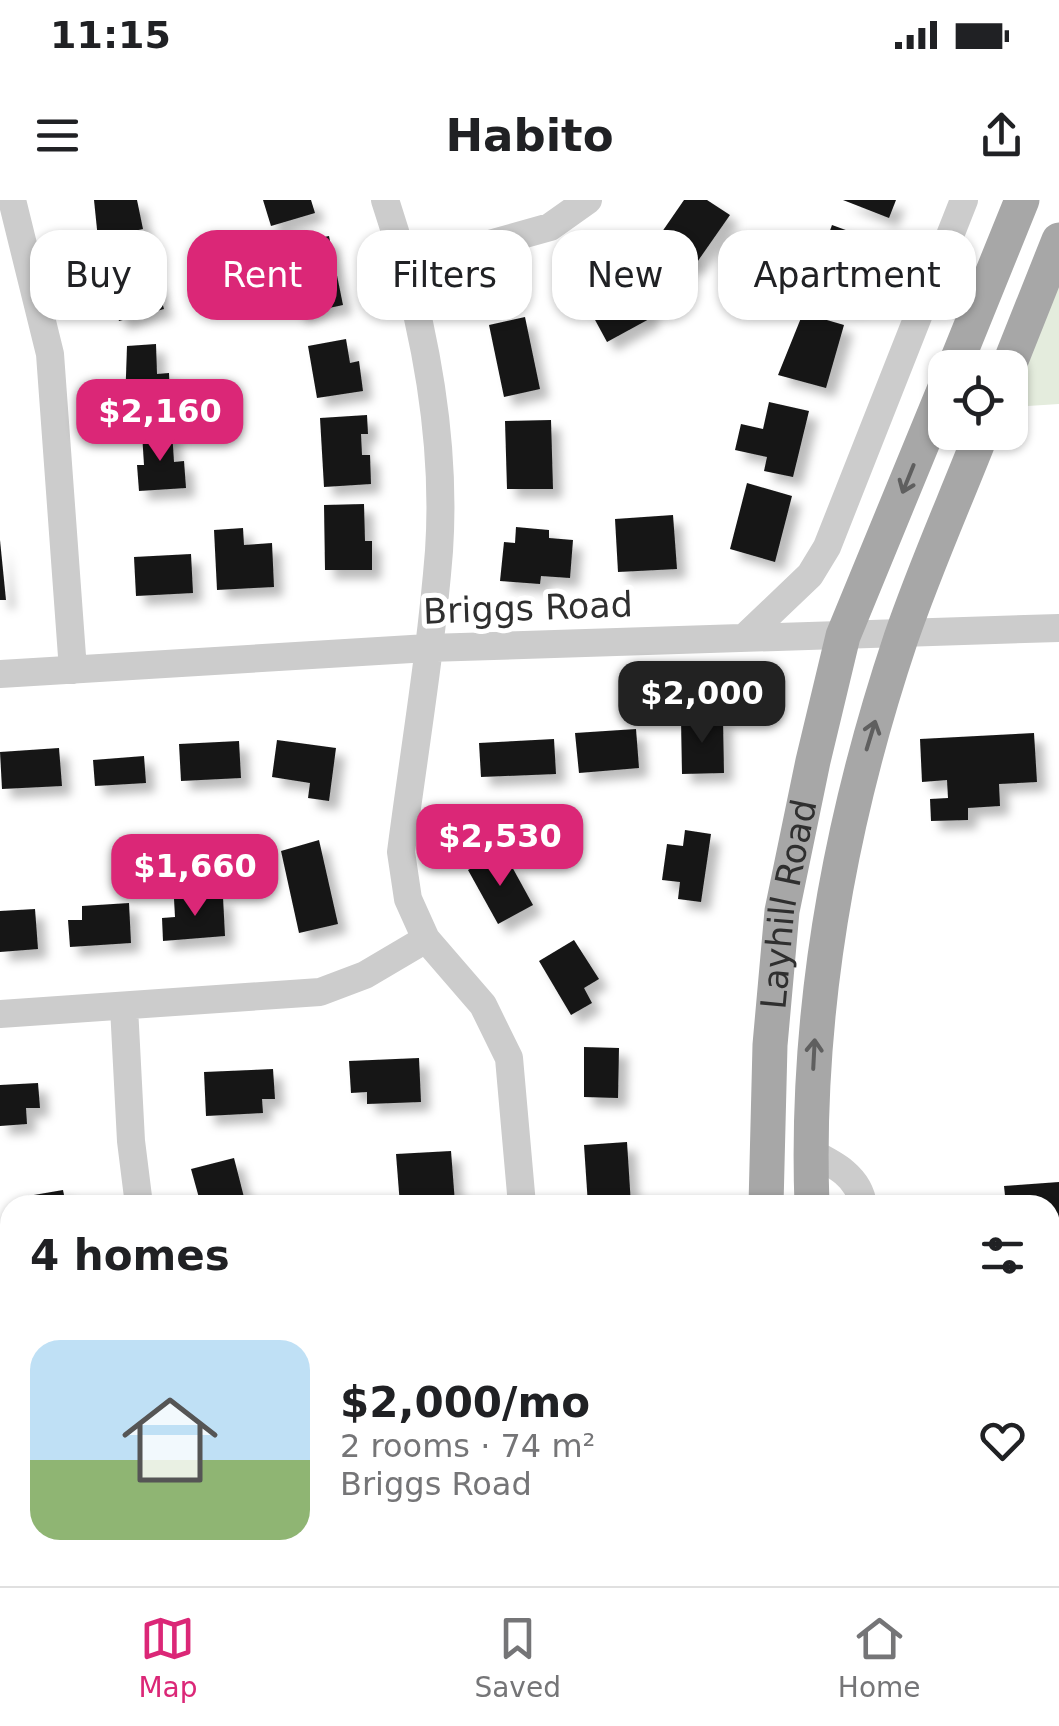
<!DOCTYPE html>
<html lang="en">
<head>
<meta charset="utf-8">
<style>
	body { margin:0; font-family:"DejaVu Sans",sans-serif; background:#f6f6f6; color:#202124; height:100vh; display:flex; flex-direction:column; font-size:38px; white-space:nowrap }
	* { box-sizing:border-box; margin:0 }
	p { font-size:32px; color:#757577 }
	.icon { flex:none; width:55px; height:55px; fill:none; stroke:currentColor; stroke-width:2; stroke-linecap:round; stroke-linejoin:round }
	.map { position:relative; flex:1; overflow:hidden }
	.sheet { position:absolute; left:0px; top:995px; width:1060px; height:392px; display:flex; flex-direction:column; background:#fff; border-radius:30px 30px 0 0; box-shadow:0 2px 8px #0004 }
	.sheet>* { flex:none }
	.guide { position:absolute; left:30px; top:30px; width:1000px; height:90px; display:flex; gap:20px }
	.tools { position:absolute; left:928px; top:150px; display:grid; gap:20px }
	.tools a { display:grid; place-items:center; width:100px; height:100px; border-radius:20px; background:#fff; box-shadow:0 2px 8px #0004; font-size:50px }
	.price { position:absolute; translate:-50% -85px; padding:0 22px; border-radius:20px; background:#db2777; color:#fff; font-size:32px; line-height:65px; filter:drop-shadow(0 2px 5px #0008) }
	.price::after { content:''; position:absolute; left:50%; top:60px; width:30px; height:22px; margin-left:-15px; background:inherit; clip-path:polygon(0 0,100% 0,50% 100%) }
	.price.selected { background:#222; color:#fff }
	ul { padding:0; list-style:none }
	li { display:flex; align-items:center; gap:30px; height:250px; padding:0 30px }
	li span { display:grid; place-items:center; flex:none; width:280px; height:200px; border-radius:30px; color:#555 }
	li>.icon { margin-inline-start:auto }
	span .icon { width:120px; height:120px; fill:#fffc; stroke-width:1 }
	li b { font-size:42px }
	h2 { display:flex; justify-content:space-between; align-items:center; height:120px; padding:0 30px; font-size:42px }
	.tag { padding:0 35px; border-radius:30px; background:#fff; box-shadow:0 2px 8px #0004; font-size:35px; line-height:90px }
	.tag.selected { background:#db2777; color:#fff }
	.status { display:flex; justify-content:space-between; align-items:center; height:70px; padding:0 50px; background:#fff; direction:ltr }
	.status svg { height:28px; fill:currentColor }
	header { display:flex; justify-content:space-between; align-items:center; height:130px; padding:0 30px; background:#fff; font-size:45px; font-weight:800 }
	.tabs { display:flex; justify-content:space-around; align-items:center; height:140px; border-top:2px solid #e0e0e0; background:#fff; font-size:28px; color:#757577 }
	.tabs a { display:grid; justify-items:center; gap:5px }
	.tabs .selected { color:#db2777 }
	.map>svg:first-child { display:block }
</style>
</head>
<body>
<div class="status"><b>11:15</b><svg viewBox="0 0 49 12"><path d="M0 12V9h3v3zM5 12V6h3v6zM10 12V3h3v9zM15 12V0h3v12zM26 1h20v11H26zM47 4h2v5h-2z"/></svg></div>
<header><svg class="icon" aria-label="menu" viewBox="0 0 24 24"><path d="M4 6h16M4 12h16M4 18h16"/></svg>Habito<svg class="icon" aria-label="share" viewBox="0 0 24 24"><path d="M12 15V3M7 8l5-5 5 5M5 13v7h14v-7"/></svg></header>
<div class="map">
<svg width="1059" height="1386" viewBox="0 0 1059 1386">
	<defs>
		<filter id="shadow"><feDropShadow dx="9" dy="9" stdDeviation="5" flood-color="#0004"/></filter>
	</defs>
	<rect width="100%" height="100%" fill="#fff"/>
	<path fill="#e4ecdd" d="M1059,40V204L1010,207V168Z"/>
	<path fill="#161616" filter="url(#shadow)" d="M94,0H137L143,29L98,39Z
		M263,0H311L315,13L271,26Z
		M684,0H707L730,15L693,68L655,42Z
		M843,0H896L889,18Z
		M832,25L876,41L853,105L809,89Z
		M329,36L343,105L297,115L289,78L270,82L263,49Z
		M139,55L146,84L156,82L164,109L119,121L108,83L114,81L109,63Z
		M638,68L657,103L647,109L651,118L607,142L581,94Z
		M803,113L844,125L826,188L778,175Z
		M525,117L540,189L504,197L489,125Z
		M346,139L350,163L359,161L363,191L317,198L308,146Z
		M156,144L157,174L169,173L170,202L125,205L127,146Z
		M769,202L809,211L793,277L764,271L767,257L735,250L741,224L763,229Z
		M367,215L368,234H361L362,255H370L371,284L324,287L320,218Z
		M551,220L553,289H507L505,221Z
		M172,231L174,262L184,261L186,288L139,291L137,265H144L142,233Z
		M747,283L792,296L775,362L730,349Z
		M364,304L365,341H372V370H325L324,305Z
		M673,315L677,369L618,372L615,319Z
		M516,327L549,330V338L573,340L570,378L541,376L540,384L500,381L504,342L515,343Z
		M243,328L244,345L272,343L274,387L217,390L214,330Z
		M0,340L6,400H0Z
		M191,354L193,393L136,396L134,357Z
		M723,519L724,573L682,574L681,520Z
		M636,529L639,568L579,573L575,533Z
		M1034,533L1037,582L999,584L1000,606L968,608V620L931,621L930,599L948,598L947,580L922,582L920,539Z
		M554,539L556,574L481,577L479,543Z
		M277,540L336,548L329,601L308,598L310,583L272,577Z
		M239,541L241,578L181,581L179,544Z
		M59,548L62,586L2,589L0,552Z
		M144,556L146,583L95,586L93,560Z
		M685,630L711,634L701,702L678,699L680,682L662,680L667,644L683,646Z
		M319,640L338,724L299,733L281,651Z
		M495,655L503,669L511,665L533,705L498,724L468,670Z
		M223,697L225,736L163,741L162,718L175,717L174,699Z
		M129,703L131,743L70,747L68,720H82V706Z
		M35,709L38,749L0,752V711Z
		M574,740L599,779L584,788L592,803L571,815L539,761Z
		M584,847L619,848L618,898L584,897Z
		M419,858L421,902L367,904V892L351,893L349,861Z
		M273,869L275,899H262L263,913L206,916L204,872Z
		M38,883L40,908H26L27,924L0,926V885Z
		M627,942L631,1005H588L584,945Z
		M451,951L455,1003L400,1005L396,954Z
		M234,958L246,1005H201L191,969Z
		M1059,982V1024L1050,1025V1005H1006L1004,986Z
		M63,990L66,1005H23L22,997Z
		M1050,1188H1059V1226H1050Z
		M67,1378H111L109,1386H65Z
		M191,1378H250L257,1386H199Z"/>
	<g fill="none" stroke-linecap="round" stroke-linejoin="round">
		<path stroke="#ccc" stroke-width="28" d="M12,0L50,154L73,470
			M385,0C422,112 447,232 439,351C431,452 414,552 401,652L408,699L426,739L483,805L509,858L522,1005
			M407,67L550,27L588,0
			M744,438L810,375L827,347L964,0
			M0,474L428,448L1059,428
			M124,807L131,941L139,1005
			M0,814L320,792L365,775L426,739
			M810,952C834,964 859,976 863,1005
			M1050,1107L1059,1104
			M0,1304L10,1286
			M362,1378L373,1386
			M899,1378L900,1386
			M475,1386L480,1378"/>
		<g stroke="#a7a7a7" stroke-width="35">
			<path d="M954,168L1022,0"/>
			<path d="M1008,168L1059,40"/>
			<path id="s1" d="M766,1005L770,845L782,711L813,561L843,436L945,188"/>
			<path d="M812,1005C805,812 840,620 901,438C925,368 955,301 982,232"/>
			<path d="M781,1378L782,1386"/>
			<path d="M838,1378V1386"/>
		</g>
	</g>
	<defs><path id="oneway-shaft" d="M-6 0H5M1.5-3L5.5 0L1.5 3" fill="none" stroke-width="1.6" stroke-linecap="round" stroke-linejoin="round" transform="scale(2.5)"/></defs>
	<g stroke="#5f5f5f">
		<use href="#oneway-shaft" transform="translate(908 279) rotate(112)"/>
		<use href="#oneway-shaft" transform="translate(871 535) rotate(-73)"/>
		<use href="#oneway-shaft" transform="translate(814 854) rotate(-87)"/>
	</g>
	<g text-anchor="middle" stroke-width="10" stroke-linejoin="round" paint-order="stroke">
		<g font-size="35" fill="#2f2f2f" stroke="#fff">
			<text transform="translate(528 408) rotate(-2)" y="12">Briggs Road</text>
			<text dy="12" stroke="none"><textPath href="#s1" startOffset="302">Layhill Road</textPath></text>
		</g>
	</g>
</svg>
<div class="tools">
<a><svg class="icon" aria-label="locate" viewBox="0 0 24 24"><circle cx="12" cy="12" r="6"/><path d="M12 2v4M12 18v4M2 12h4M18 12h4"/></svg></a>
</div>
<b class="price" style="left:160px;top:264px">$2,160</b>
<b class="price selected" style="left:702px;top:546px">$2,000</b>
<b class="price" style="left:500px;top:689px">$2,530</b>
<b class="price" style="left:195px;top:719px">$1,660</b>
<div class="guide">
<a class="tag">Buy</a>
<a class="tag selected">Rent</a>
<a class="tag">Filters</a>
<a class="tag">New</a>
<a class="tag">Apartment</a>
</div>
<section class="sheet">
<h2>4 homes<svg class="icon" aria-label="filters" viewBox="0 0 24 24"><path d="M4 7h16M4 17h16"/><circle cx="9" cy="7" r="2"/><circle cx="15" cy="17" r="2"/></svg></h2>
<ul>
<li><span style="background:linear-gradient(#bfe0f5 60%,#8fb573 0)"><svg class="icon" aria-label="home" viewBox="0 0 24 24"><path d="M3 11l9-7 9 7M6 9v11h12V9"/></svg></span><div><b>$2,000/mo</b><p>2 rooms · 74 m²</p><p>Briggs Road</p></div><svg class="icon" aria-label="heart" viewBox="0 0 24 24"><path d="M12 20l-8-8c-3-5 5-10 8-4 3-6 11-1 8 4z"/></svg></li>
</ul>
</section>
</div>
<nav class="tabs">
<a class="selected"><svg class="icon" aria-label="map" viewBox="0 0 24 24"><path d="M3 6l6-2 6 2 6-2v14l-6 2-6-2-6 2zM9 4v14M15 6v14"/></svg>Map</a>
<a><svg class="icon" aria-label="saved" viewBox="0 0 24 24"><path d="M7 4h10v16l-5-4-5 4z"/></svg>Saved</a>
<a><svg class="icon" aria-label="home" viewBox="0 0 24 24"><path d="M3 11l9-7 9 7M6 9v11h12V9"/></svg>Home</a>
</nav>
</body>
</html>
